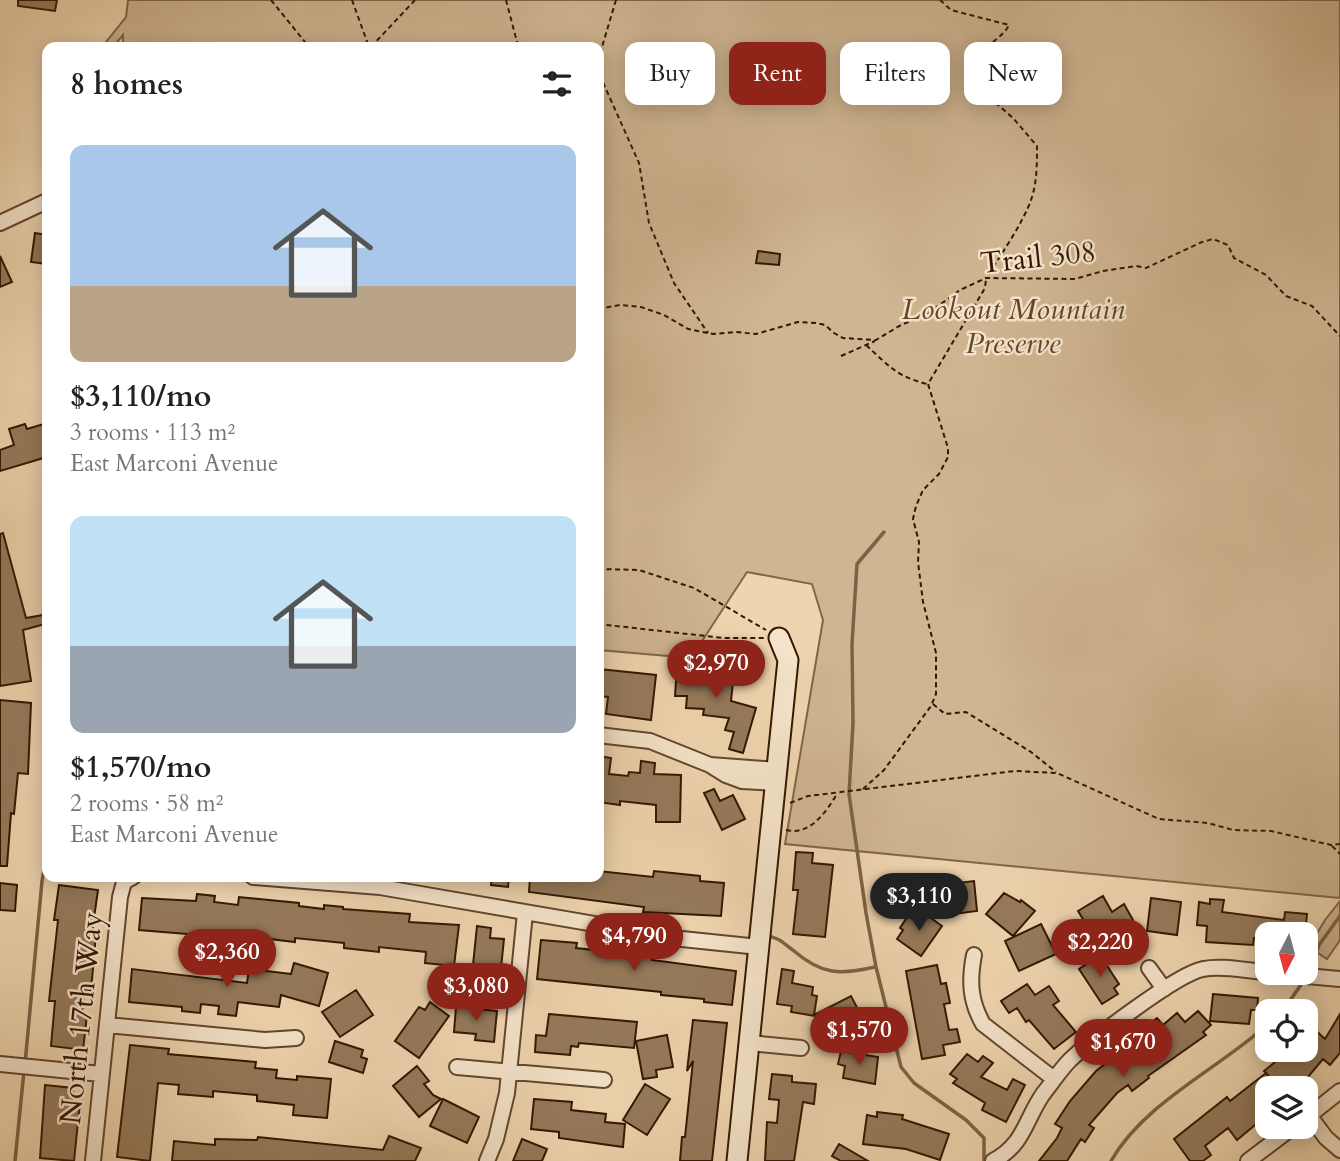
<!DOCTYPE html>
<html lang="en">
<head>
<meta charset="utf-8">
<style>
	body { margin:0; font-family:Cardo,serif; background:#f2f2f2; color:#222; height:100vh; display:flex; flex-direction:column; font-size:26px; white-space:nowrap }
	* { box-sizing:border-box; margin:0 }
	p { font-size:23px; color:#767676 }
	.icon { flex:none; width:38px; height:38px; fill:none; stroke:currentColor; stroke-width:2; stroke-linecap:round; stroke-linejoin:round }
	.map { position:relative; flex:1; overflow:hidden }
	.drawer { position:absolute; left:42px; top:42px; width:562px; height:840px; display:flex; flex-direction:column; background:#fff; border-radius:14px; box-shadow:0 4px 18px #0003 }
	.drawer>* { flex:none }
	.top-card { position:absolute; left:625px; top:42px; width:609px; height:63px; display:flex; gap:14px }
	.needle { width:46px; rotate:186deg }
	.fabs { position:absolute; left:1255px; top:922px; display:grid; gap:14px }
	.fabs a { display:grid; place-items:center; width:63px; height:63px; border-radius:14px; background:#fff; box-shadow:0 4px 18px #0003; font-size:35px }
	.price { position:absolute; translate:-50% -60px; padding:0 16px; border-radius:24px; background:#8f2418; color:#fff; font-size:23px; line-height:46px; filter:drop-shadow(0 2px 4px #0008) }
	.price::after { content:''; position:absolute; left:50%; top:42px; width:21px; height:16px; margin-left:-10px; background:inherit; clip-path:polygon(0 0,100% 0,50% 100%) }
	.price.active { background:#222; color:#fff }
	ul { padding:0; list-style:none }
	li { display:grid; align-content:center; gap:14px; height:371px; padding:0 28px }
	li span { display:grid; place-items:center; height:217px; border-radius:14px; color:#555 }
	li>.icon { margin-inline-start:auto }
	span .icon { width:126px; height:126px; fill:#fffc; stroke-width:1 }
	li b { font-size:30px }
	h2 { display:flex; justify-content:space-between; align-items:center; height:84px; padding:0 28px; font-size:30px }
	.tag { padding:0 24px; border-radius:14px; background:#fff; box-shadow:0 4px 18px #0003; font-size:24px; line-height:63px }
	.tag.active { background:#8f2418; color:#fff }
	.map>svg:first-child { display:block }
</style>
</head>
<body>
<div class="map">
<svg width="1340" height="1161" viewBox="0 0 1340 1161">
	<rect width="100%" height="100%" fill="#efd5af"/>
	<filter id="stains"><feTurbulence type="fractalNoise" baseFrequency=".00286" numOctaves="4"/><feColorMatrix values="0 0 0 0 .2 0 0 0 0 .09 0 0 0 0 .02 0 0 0 .5 -.17"/></filter>
	<radialGradient id="worn" r=".72"><stop offset=".6" stop-color="#630" stop-opacity="0"/><stop offset="1" stop-color="#630" stop-opacity=".3"/></radialGradient>
	<path fill="#cfb591" stroke="#816649" stroke-width="2" d="M128,0H1340V898L785,844L823,620L812,584L747,572L691,658L599,650L598,47H123V35L113,47H102L126,17Z
		M1340,901V940L1327,959L1309,947L1325,920Z"/>
	<g fill="none" stroke-linecap="round" stroke-linejoin="round">
		<path stroke="#7d6246" stroke-width="3.5" d="M884,532L857,564L852,644L853,723L849,794L866,913L876,967L901,1067L914,1083L966,1120L984,1138V1161
			M766,936C779,937 783,943 794,951C822,975 840,975 875,967
			M1309,972L1319,945L1340,916
			M1282,1012L1305,979
			M25,1064L42,881L47,853
			M15,1161L24,1071
			M1111,1161C1144,1103 1218,1069 1267,1025"/>
	</g>
	<path fill="#957a5b" stroke="#331701" stroke-width="2" d="M18,0H57L55,11L18,6Z
		M35,233L47,235V264L31,262Z
		M758,251L780,254L779,265L756,263Z
		M0,256L12,282L0,287Z
		M47,423V457L0,471V450L14,445L9,429L25,424L27,429Z
		M3,533L26,618L43,615L45,624L23,630L31,681L0,686V534Z
		M677,666L734,672L731,701L756,708L743,753L729,749L734,732L725,730L729,718L703,715L704,709L686,708L687,696H675Z
		M599,669L656,675L651,720L606,714L608,697L598,696Z
		M0,700L31,703L28,774L18,773L14,814L11,813L7,866H0Z
		M599,756L611,758L609,774L628,776L629,772L640,773L641,761L655,763L654,774L681,775L680,822H656V805L620,801V805L598,802Z
		M714,789L720,801L733,795L745,819L722,830L704,793Z
		M796,852L813,853L812,863L833,865L825,937L793,934L798,890H793Z
		M598,871L653,877L654,871L700,876V881L724,883L721,916L643,912L644,907L529,892L530,877H598Z
		M492,877H509L508,887L491,885Z
		M940,878L941,885L974,881L977,911L931,917L927,879Z
		M0,883L17,885L15,911L0,910Z
		M59,885L98,890L92,932L96,933L91,991L84,990L82,1014L87,1015L83,1050L51,1046L55,1001H49L58,920H54Z
		M1004,893L1020,902L1021,900L1035,911L1013,936L986,914Z
		M197,894L215,896L214,902L238,905L239,897L299,903V906L324,909V905L343,907V909L410,914L409,922L459,925L454,966L425,963L426,952L379,947V952L344,948V943L295,938V942L211,932V936L139,930L142,898L196,901Z
		M1103,896L1112,912L1124,904L1133,920L1110,933L1112,937L1099,945L1078,911Z
		M1151,898L1181,902L1177,935L1147,931Z
		M1210,899L1224,900L1222,912L1284,920L1285,912L1307,914L1305,934H1260L1259,938H1254L1253,945L1206,942L1207,926L1197,925L1199,902L1210,904Z
		M921,911L942,926L921,956L897,939L903,930L900,928L908,916L914,920Z
		M1041,924L1056,954L1019,971L1005,941Z
		M477,926L491,928L490,938L504,939L501,968L473,965Z
		M541,940L577,943L576,948L653,956L652,960L736,971L732,1005L704,1002V999L661,995V992L537,979Z
		M1100,955L1119,984L1114,988L1118,994L1102,1004L1079,969Z
		M294,963L328,973L319,1006L281,995L279,1007L238,1002L236,1016L218,1014L219,1006L201,1004L200,1013L182,1011V1007L129,1002L132,969L247,983L249,969L291,974Z
		M937,965L941,984L946,983L950,1003L944,1004L949,1030L957,1029L960,1042L943,1045L945,1055L922,1059L906,971Z
		M782,969L794,971L792,983L813,987L812,995L817,996L814,1015L851,996L864,1021L849,1028L852,1034L838,1040L827,1018L791,1012L792,1006L777,1004Z
		M1027,984L1035,995L1049,986L1059,1001L1053,1005L1076,1032L1054,1049L1029,1020L1026,1022L1017,1008L1009,1013L1001,1001Z
		M356,990L373,1015L340,1037L322,1012Z
		M1213,994L1258,998L1257,1010H1251L1249,1024L1210,1021Z
		M430,1002L449,1016L419,1058L395,1041L419,1007L425,1010Z
		M456,1007L497,1011L494,1042L475,1040L476,1034L454,1032Z
		M1198,1011L1211,1025L1203,1032L1206,1035L1148,1076L1149,1078L1132,1091L1128,1085L1117,1093L1089,1125L1094,1128L1085,1142L1081,1139L1067,1161H1039L1057,1138L1062,1128L1055,1124L1070,1101L1096,1071L1114,1057L1119,1064L1140,1049L1136,1042L1149,1033L1145,1027L1157,1018L1163,1025L1177,1013L1185,1022Z
		M549,1014L637,1022L634,1048L579,1043L578,1047L571,1046L570,1055L535,1052L536,1035L546,1036Z
		M1340,1014V1053L1330,1065L1323,1059L1307,1078L1312,1084L1306,1088H1278L1267,1074V1115L1237,1140L1228,1128L1205,1146L1211,1155L1203,1161H1190L1174,1139L1227,1097L1230,1101L1266,1073L1264,1071L1290,1050H1306V1035L1312,1027L1325,1039Z
		M693,1020L727,1023L712,1161H680L682,1137H685L693,1061L687,1071Z
		M667,1035L673,1067L656,1070L657,1077L643,1079L636,1041Z
		M335,1041L363,1050L361,1057L367,1059L363,1073L329,1062Z
		M130,1045L169,1049L168,1054L256,1062L255,1068L277,1070L276,1078L297,1080V1076L331,1079L327,1118L293,1115L294,1105L257,1101V1095L213,1091V1097L178,1094L179,1085L158,1083L150,1161L117,1157Z
		M841,1051L878,1057L875,1084L843,1078L845,1066L838,1064Z
		M967,1054L978,1062L983,1056L993,1063L981,1077L1007,1090L1013,1079L1025,1085L1006,1122L982,1110L985,1103L953,1083L957,1079L950,1074Z
		M417,1066L429,1081L424,1084L433,1095L441,1099L419,1117L393,1086Z
		M772,1074L792,1076V1082L816,1084L814,1104L803,1102L794,1161H765L767,1122L777,1123L779,1100L769,1099Z
		M645,1084L670,1099L647,1135L623,1120Z
		M45,1085L73,1088L72,1101L80,1102L74,1161L40,1158Z
		M443,1099L479,1117L467,1143L430,1126Z
		M534,1099L572,1102L571,1110L606,1114L605,1122L625,1124L623,1147L559,1138V1132L531,1129Z
		M877,1112L903,1115L902,1119L949,1134L940,1160L906,1149L863,1144L867,1115L877,1117Z
		M389,1136L421,1148L415,1161H172L174,1141L215,1145V1139L257,1140L258,1137L383,1150Z
		M522,1139L547,1149L542,1161H513Z
		M839,1144L868,1161H841L832,1156Z"/>
	<g fill="none" stroke-linecap="round" stroke-linejoin="round">
		<defs>
			<path id="street" d="M0,223L47,201
				M598,735L650,741L710,765L726,775L742,781L775,783
				M710,765L777,770
				M253,877L380,887L682,939L759,947
				M974,955C969,981 970,1001 983,1024L1054,1079
				M1149,968L1164,989
				M1273,973L1340,979
				M107,1025L265,1040L296,1038
				M750,1043L801,1048
				M0,1064L101,1074
				M457,1067L604,1080
				M1309,1115L1326,1138L1340,1150
				M1306,1118L1340,1091
				M93,1161L120,897L124,882L133,877
				M487,1161L496,1139L507,1093L525,913
				M993,1161C1024,1145 1025,1120 1043,1094C1052,1083 1060,1070 1070,1060C1091,1040 1177,974 1203,969C1223,965 1247,971 1267,972
				M1248,1161L1293,1127"/>
			<path id="secondary" d="M737,1161L788,660L779,638"/>
		</defs>
		<use href="#street" stroke="#62462c" stroke-width="18"/>
		<use href="#secondary" stroke="#331701" stroke-width="23"/>
		<path stroke="#331701" stroke-width="2" stroke-dasharray="5 3.5" stroke-linecap="butt" d="M271,0L309,47
			M352,0L369,47
			M506,0L517,42L525,47
			M616,0L602,47L601,78L639,163L649,223L674,283L708,333
			M940,0L951,10L1009,25C1004,36 988,44 980,54C975,61 972,69 969,76L975,85L1013,118L1037,146C1037,164 1037,183 1031,200C1023,223 1000,256 987,277
			M371,47L415,0
			M598,309L620,305L641,307L664,315L688,329L713,334L736,332L756,334L798,322L816,323L825,325L834,333L843,338L876,340L901,325L926,315L960,290L986,278L1075,279L1103,271L1136,266L1146,268L1202,242L1213,239L1228,245L1234,258L1266,275L1286,296L1312,306L1340,336
			M866,345C889,366 896,376 927,384
			M841,356L875,341
			M598,569L639,570L694,588L766,630
			M598,624L724,638H764
			M933,704L945,714L966,712L1031,752L1056,772
			M863,789L884,770L931,706L936,694V653L923,602L918,562L919,542L913,519L916,506L923,490L939,474L948,457V448L928,384L985,288L986,279
			M790,803L808,796L1015,771L1057,773L1159,819L1208,823L1233,830L1271,831L1331,845L1340,844
			M786,830C810,836 826,812 837,794
			M1332,846L1340,854"/>
		<use href="#street" stroke="#f5e4cb" stroke-width="14"/>
		<use href="#secondary" stroke="#f5e4cb" stroke-width="19"/>
	</g>
	<g text-anchor="middle" stroke-width="5" stroke-linejoin="round" paint-order="stroke">
		<g font-size="30" fill="#331701" stroke="#f5e4cb">
			<text transform="translate(1038 257) rotate(-6)" y="10">Trail 308</text>
			<text transform="translate(81 1018) rotate(-84)" y="10">North 17th Way</text>
		</g>
		<g font-size="30" font-style="italic" fill="#62462c" stroke="#f5e4cb">
			<text x="1013" y="319">Lookout Mountain<tspan x="1013" dy="34">Preserve</tspan></text>
		</g>
	</g>
	<rect width="100%" height="100%" filter="url(#stains)"/>
	<rect width="100%" height="100%" fill="url(#worn)"/>
</svg>
<div class="fabs">
<a><svg class="needle" viewBox="-14 -14 28 28"><path d="M0-13l5 13h-10z" fill="#e53935"/><path d="M0 13l5-13h-10z" fill="#767676"/></svg></a>
<a><svg class="icon" aria-label="locate" viewBox="0 0 24 24"><circle cx="12" cy="12" r="6"/><path d="M12 2v4M12 18v4M2 12h4M18 12h4"/></svg></a>
<a><svg class="icon" aria-label="layers" viewBox="0 0 24 24"><path d="M12 4l9 5-9 5-9-5zM3 14l9 5 9-5"/></svg></a>
</div>
<b class="price" style="left:716px;top:700px">$2,970</b>
<b class="price active" style="left:919px;top:933px">$3,110</b>
<b class="price" style="left:634px;top:973px">$4,790</b>
<b class="price" style="left:1100px;top:979px">$2,220</b>
<b class="price" style="left:227px;top:989px">$2,360</b>
<b class="price" style="left:476px;top:1023px">$3,080</b>
<b class="price" style="left:859px;top:1067px">$1,570</b>
<b class="price" style="left:1123px;top:1079px">$1,670</b>
<div class="top-card">
<a class="tag">Buy</a>
<a class="tag active">Rent</a>
<a class="tag">Filters</a>
<a class="tag">New</a>
</div>
<section class="drawer">
<h2>8 homes<svg class="icon" aria-label="filters" viewBox="0 0 24 24"><path d="M4 7h16M4 17h16"/><circle cx="9" cy="7" r="2"/><circle cx="15" cy="17" r="2"/></svg></h2>
<ul>
<li><span style="background:linear-gradient(#a9c7e8 65%,#b9a48a 0)"><svg class="icon" aria-label="home" viewBox="0 0 24 24"><path d="M3 11l9-7 9 7M6 9v11h12V9"/></svg></span><div><b>$3,110/mo</b><p>3 rooms · 113 m²</p><p>East Marconi Avenue</p></div></li>
<li><span style="background:linear-gradient(#bfe0f5 60%,#9aa5b1 0)"><svg class="icon" aria-label="home" viewBox="0 0 24 24"><path d="M3 11l9-7 9 7M6 9v11h12V9"/></svg></span><div><b>$1,570/mo</b><p>2 rooms · 58 m²</p><p>East Marconi Avenue</p></div></li>
</ul>
</section>
</div>
</body>
</html>
